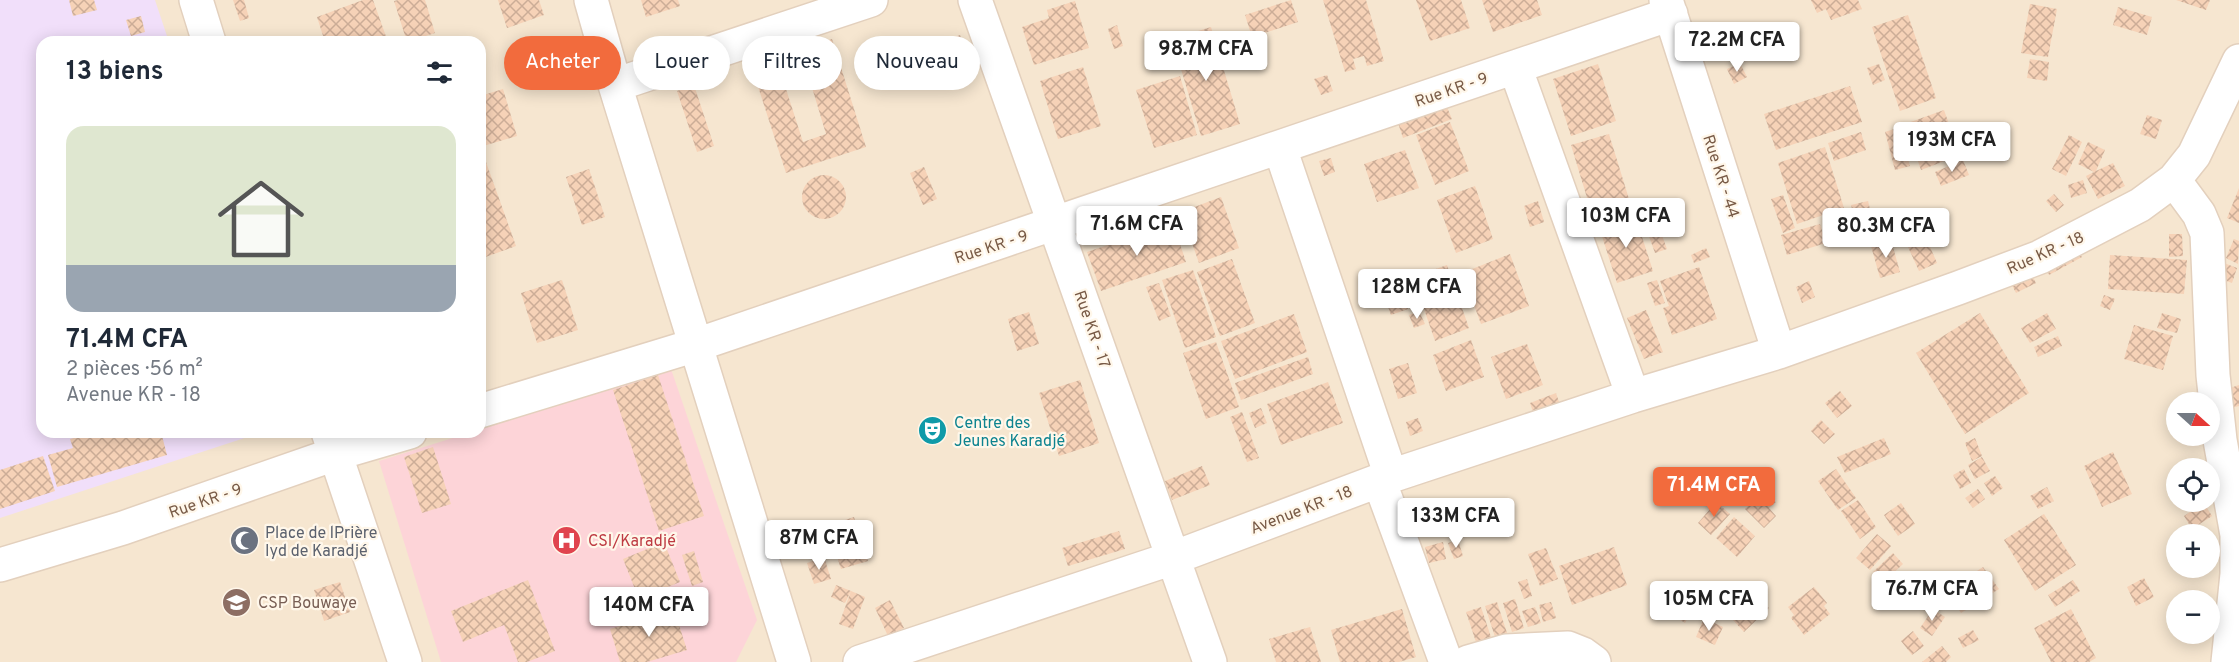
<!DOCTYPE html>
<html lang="fr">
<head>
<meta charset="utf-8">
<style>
	body { margin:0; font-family:Overpass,sans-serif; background:#f2f2f3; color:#1f2937; height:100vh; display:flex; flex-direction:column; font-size:22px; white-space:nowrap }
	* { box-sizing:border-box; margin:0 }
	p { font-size:20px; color:#747a83 }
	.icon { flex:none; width:33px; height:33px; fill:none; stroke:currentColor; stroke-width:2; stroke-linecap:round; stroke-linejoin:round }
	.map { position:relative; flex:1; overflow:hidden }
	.sheet { position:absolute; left:36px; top:36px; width:450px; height:402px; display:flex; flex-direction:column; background:#fff; border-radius:18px; box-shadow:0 3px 15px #0003 }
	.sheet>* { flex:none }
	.banner { position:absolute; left:504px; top:36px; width:570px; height:54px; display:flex; gap:12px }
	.needle { width:39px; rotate:111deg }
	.buttons { position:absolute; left:2166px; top:392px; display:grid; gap:12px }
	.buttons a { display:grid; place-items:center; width:54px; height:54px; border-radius:50%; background:#fff; box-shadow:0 3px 15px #0003; font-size:30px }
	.price { position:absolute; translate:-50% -51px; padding:0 14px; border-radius:6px; background:#fff; color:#222; font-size:20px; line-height:39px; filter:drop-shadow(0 2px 3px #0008) }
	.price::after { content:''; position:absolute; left:50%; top:36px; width:18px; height:14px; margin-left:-9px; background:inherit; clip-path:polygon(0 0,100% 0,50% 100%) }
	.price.on { background:#f26b3d; color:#fff }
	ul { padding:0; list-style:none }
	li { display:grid; align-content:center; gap:12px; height:318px; padding:0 30px }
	li span { display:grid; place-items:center; height:186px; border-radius:18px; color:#555 }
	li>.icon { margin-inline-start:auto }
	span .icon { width:108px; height:108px; fill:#fffc; stroke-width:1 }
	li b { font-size:26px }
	h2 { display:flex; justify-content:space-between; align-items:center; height:72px; padding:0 30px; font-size:26px }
	.tag { padding:0 21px; border-radius:27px; background:#fff; box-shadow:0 3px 15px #0003; font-size:21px; line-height:54px }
	.tag.on { background:#f26b3d; color:#fff }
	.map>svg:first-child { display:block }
</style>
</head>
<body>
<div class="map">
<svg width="2239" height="662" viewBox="0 0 2239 662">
	<defs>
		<pattern id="building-cross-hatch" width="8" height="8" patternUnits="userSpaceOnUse" patternTransform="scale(1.5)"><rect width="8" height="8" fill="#f6d2b7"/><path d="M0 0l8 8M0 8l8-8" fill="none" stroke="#ccad97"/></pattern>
	</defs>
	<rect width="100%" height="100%" fill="#fef4e2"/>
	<path fill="#f6e6d0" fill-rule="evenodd" d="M0,0H2239V662H0ZM42,42H480V432H42ZM2176,402H2210V435H2176ZM2176,468H2210V501H2176ZM2176,534H2210V567H2176ZM2176,600H2210V633H2176Z"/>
	<path fill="#f1dffa" d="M0,0H155L169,42H42V432H263L0,518Z"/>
	<path fill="#fdd4d8" d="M671,369L757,620L736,662H441L379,461L472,432H480V429Z"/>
	<path fill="url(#building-cross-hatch)" fill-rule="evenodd" d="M69,0H94L97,10L73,16Z
		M233,0H244L249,18L240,21Z
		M363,0H373L388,42H325L317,17Z
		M398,0H425L435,33L407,42L394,1Z
		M498,0H539L544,15L507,28Z
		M641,0H678L680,6L646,17Z
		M1291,0L1298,22L1252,37L1245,15Z
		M1323,0H1366L1384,61L1367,66L1364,56L1353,59L1356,69L1345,72Z
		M1416,0H1461L1470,28L1430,41Z
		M1482,0H1537L1542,15L1493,32Z
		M1811,0H1858L1862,9L1831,20L1826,9L1817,13Z
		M2176,0H2210L2206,10Z
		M1075,1L1089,48L1034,65L1022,27L1049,18L1047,10Z
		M2030,4L2057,9L2048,57L2021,53Z
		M2118,7L2152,17L2147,35L2113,25Z
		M1908,15L1936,98L1900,111L1872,27Z
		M141,16L145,32L131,36L126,20Z
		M1117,25L1123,46L1114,49L1108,29Z
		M1211,27L1240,124L1201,136L1172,39Z
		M960,35L972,70L925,85L914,50Z
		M832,39L866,147L786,173L751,65ZM810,81L826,134L803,142L786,89Z
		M2030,59L2049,62L2047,81L2027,78Z
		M1740,63L1747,77L1734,84L1727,69Z
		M1598,64L1616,121L1571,136L1553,79Z
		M1879,64L1885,80L1873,85L1867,68Z
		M1083,67L1101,126L1058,139L1040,81Z
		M1327,75L1333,91L1321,95L1314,79Z
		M1180,76L1197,135L1154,148L1136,90Z
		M694,85L714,146L697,152L677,91Z
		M1850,86L1862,122L1776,150L1764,114Z
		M503,89L517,136L480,147V96Z
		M1446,105L1452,119L1403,138L1398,123Z
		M1944,110L1960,155L1921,170L1905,124Z
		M2147,115L2162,120L2156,139L2140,134Z
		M1450,122L1469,171L1435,185L1416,135Z
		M1900,127L1910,166L1895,170L1885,132Z
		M1861,132L1866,150L1834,161L1828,143Z
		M1609,134L1629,199L1591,211L1571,145Z
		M2069,135L2082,142L2066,176L2052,169Z
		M2088,142L2105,150L2096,171L2113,163L2125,186L2098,199L2086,176L2094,172L2078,164Z
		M1825,147L1844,208L1797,224L1778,163Z
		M1405,150L1419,188L1377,202L1364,164Z
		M1331,158L1335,172L1324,176L1319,161Z
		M1963,160L1969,175L1941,186L1935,172Z
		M486,162L516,246L480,259V165Z
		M924,167L937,199L923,205L910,173Z
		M589,169L605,217L582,225L566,177Z
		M802 197a22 22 0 1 1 44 0a22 22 0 1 1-44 0Z
		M2083,180L2087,193L2071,198L2068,185Z
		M1475,186L1493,239L1456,253L1437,200Z
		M2239,188V223L2227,218Z
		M2054,194L2064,205L2056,212L2046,201Z
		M1783,195L1795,228L1783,233L1771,199Z
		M1221,197L1239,248L1199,263L1181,212Z
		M1538,201L1544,222L1530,227L1524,206Z
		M1868,201L1872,217L1855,221L1851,205Z
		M1635,215L1653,271L1617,283L1599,227Z
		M1655,216L1667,249L1655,253L1643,220Z
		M1852,222L1857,240L1850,242L1845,224Z
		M1173,223L1186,262L1101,291L1087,252Z
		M1834,223L1840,242L1830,244L1825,226Z
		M1820,224L1826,243L1787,255L1781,235Z
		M1922,228L1937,263L1919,271L1903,236Z
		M2169,234H2182L2183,256L2169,257Z
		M2234,239L2239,241L2238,264L2226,258Z
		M1891,240L1900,272L1880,278L1871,246Z
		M2076,246L2082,257L2049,275L2044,264Z
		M1706,248L1710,257L1694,263L1691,255Z
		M1510,254L1529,306L1481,324L1462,273Z
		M2110,255L2187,260L2184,294L2108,289Z
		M1232,259L1255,323L1220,336L1197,272Z
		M2224,263L2237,268L2232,283L2218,278Z
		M1447,265L1469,328L1435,341L1413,277Z
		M1699,267L1717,319L1672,335L1663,308L1669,306L1660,281Z
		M1193,270L1216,337L1185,348L1162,280Z
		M2029,270L2036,283L2016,293L2009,279Z
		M562,280L578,330L537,343L521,293Z
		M1657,280L1665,303L1655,306L1647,283Z
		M1809,281L1815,297L1802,303L1796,287Z
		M1159,283L1171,316L1159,321L1146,287Z
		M1401,290L1408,309L1391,315L1384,296Z
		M2104,295L2115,299L2110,310L2100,306Z
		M1646,310L1663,352L1644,359L1627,318Z
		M1419,311L1425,324L1414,328L1409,315Z
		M1029,312L1039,344L1017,351L1008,319Z
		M1980,313L2029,393L1965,434L1916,353Z
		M2047,313L2056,329L2030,343L2021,328Z
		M2162,313L2181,319L2177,333L2157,328Z
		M1294,314L1307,352L1235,379L1221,341Z
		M2134,325L2173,336L2163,370L2124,359Z
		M2058,336L2062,346L2038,357L2034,347Z
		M1471,340L1484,377L1446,391L1433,355Z
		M1216,342L1239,407L1206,419L1183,353Z
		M1527,344L1543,385L1506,399L1491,357Z
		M1308,357L1313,374L1241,400L1235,383Z
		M1408,363L1417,393L1398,399L1389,369Z
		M658,375L704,516L659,531L613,390Z
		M1080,380L1099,443L1059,456L1039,393Z
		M1328,382L1343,423L1281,445L1267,404Z
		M2239,385V406L2231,408L2224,390Z
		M1840,391L1852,406L1837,418L1825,403Z
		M1556,393L1562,411L1536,421L1530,403Z
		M1261,408L1267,423L1255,428L1249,413Z
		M1242,412L1259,458L1247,462L1230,417Z
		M1418,418L1423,431L1410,436L1406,422Z
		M1821,420L1835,434L1824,444L1811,431Z
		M96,432H161L167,455L57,487L48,455L73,448L70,439Z
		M1884,438L1891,454L1845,473L1837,457Z
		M1975,438L1982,456L1972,461L1965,443Z
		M433,447L451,504L422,513L404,457Z
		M2113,452L2132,494L2102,507L2084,466Z
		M43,456L55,491L0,509V470Z
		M1982,457L1990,471L1975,479L1968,465Z
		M1202,466L1210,485L1172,500L1165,481Z
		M1742,469L1776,502L1769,508L1776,516L1764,528L1745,509L1749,505L1728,484Z
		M1836,469L1856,498L1838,510L1818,481Z
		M1964,469L1971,483L1960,489L1953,475Z
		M1995,476L2003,488L1992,496L1984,483Z
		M2047,487L2054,501L2038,509L2030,496Z
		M1978,489L1985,499L1973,508L1965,498Z
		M1858,500L1876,527L1860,539L1841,511Z
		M1716,502L1730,514L1711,535L1698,523Z
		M1901,503L1915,524L1898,536L1884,515Z
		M2204,503L2212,516L2192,529L2184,516Z
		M2044,514L2076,565L2035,591L2004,540Z
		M854,517L868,561L841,569L827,526Z
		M1734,517L1755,536L1737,557L1716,538Z
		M1119,531L1125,549L1068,566L1062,548Z
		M1877,534L1891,546L1870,570L1856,558Z
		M818,538L823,554L809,559L803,542Z
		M1458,540L1463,556L1454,559L1448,543Z
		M664,542L680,582L639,599L623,559Z
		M1443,542L1446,559L1429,563L1425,547Z
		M1614,547L1627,585L1572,605L1559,566Z
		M1546,548L1558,579L1540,586L1528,554Z
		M694,551L703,582L692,586L682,555Z
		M1893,553L1903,564L1884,582L1873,572Z
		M824,557L831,579L814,584L807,563Z
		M1983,567L1999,589L1961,613L1947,591Z
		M2144,578L2154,597L2136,606L2127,587Z
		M1527,579L1532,596L1524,599L1518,582Z
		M528,580L555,651L527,662H518L504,625L463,642L451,611Z
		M2073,580L2080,591L2055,607L2048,595Z
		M1931,581L1945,595L1932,607L1919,593Z
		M340,582L350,612L324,621L314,590Z
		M1751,583L1763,595L1759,599L1769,608L1744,632L1733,620L1736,617L1727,607Z
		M836,585L851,591L845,603L831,597Z
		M1814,587L1827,603L1824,606L1830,614L1804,635L1791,618L1794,615L1788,607Z
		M851,591L865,597L853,629L839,624Z
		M1692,592L1706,600L1697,616L1691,612L1685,623L1671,614L1680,599L1686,602Z
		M1515,599L1524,628L1512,632L1503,603Z
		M890,600L904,628L888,636L875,608Z
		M1497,602L1507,633L1495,637L1485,606Z
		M1551,602L1556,618L1543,622L1539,605Z
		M1481,607L1491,637L1476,642L1466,612Z
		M1535,607L1541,623L1528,627L1522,611Z
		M674,609L687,650L647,662H620L610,629Z
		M1402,609L1416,657L1399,662H1340L1331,630Z
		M1933,609L1945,617L1932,636L1920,628Z
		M2071,609L2096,658L2089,662H2051L2034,628Z
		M1704,618L1723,627L1715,645L1696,637Z
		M1310,627L1321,662H1276L1269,639Z
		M1973,630L1979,640L1963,648L1958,638Z
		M1913,631L1924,646L1912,655L1901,641Z
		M1942,646L1951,657L1946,662H1922Z"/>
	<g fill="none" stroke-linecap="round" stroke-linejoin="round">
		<defs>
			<path id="minor" d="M196,0L209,42
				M591,0L615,85L794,662
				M975,0L1210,662
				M1666,0L1779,352
				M1515,67L1633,396
				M615,85L871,0
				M1280,148L1391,476
				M2174,180L2199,214L2207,233L2213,375L2220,440L2237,535V574L2228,662
				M480,411L696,345L1671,14
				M328,432L405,662
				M1379,480L1446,662
				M0,565L123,528L335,454L410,432
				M860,662L1173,558L1391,476L1633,396L1779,352L1958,288L2040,257L2140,205L2174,180L2194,155L2239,61
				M1468,662L1506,651L1568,648L1583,654L1594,662"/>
		</defs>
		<use href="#minor" stroke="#e3d0bd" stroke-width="36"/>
		<use href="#minor" stroke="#fff" stroke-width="33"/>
	</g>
	<defs>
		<symbol id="theatre-disc" viewBox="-11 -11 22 22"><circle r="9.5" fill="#0f9aa8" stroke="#fff7ea"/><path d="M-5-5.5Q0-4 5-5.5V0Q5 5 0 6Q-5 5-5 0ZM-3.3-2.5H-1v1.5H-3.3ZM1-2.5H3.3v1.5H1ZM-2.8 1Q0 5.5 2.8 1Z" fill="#fff"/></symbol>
		<symbol id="hospital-disc" viewBox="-11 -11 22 22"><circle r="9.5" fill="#e0444e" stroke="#fff7ea"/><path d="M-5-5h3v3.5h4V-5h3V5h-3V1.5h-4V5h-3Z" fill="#fff"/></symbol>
		<symbol id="mosque-disc" viewBox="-11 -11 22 22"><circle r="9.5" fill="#6b7280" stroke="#fff7ea"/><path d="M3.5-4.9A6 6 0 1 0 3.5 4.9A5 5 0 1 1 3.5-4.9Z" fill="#fff"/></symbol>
		<symbol id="school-disc" viewBox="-11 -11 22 22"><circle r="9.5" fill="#8d6e63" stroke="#fff7ea"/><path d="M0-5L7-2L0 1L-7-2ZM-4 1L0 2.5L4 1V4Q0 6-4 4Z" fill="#fff"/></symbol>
	</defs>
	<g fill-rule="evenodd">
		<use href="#theatre-disc" x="916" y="414" width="33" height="33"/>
		<use href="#hospital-disc" x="550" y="524" width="33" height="33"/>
		<use href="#mosque-disc" x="228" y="524" width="33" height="33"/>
		<use href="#school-disc" x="220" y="586" width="33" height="33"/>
	</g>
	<g text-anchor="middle" stroke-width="4.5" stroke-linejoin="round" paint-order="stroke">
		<g font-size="16" fill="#785a46" stroke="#fff7ea">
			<text transform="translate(1451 89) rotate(-19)" y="6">Rue KR - 9</text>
			<text transform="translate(1722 176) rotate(72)" y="6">Rue KR - 44</text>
			<text transform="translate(991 246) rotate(-18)" y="6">Rue KR - 9</text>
			<text transform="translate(2045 252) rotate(-24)" y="6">Rue KR - 18</text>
			<text transform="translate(1093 329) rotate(71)" y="6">Rue KR - 17</text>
			<text transform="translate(205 500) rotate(-19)" y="6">Rue KR - 9</text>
			<text transform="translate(1301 509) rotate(-21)" y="6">Avenue KR - 18</text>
		</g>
		<g font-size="16" fill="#0d838f" stroke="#fff7ea" text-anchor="start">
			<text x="954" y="428">Centre des<tspan x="954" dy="18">Jeunes Karadjé</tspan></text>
		</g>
		<g font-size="16" fill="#5b616d" stroke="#fff7ea" text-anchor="start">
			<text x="265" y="538">Place de lPrière<tspan x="265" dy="18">Iyd de Karadjé</tspan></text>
		</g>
		<g font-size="16" fill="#be3a42" stroke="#fff7ea" text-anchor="start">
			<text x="588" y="546">CSI/Karadjé</text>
		</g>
		<g font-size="16" fill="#785e54" stroke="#fff7ea" text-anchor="start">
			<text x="258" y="608">CSP Bouwaye</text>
		</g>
	</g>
</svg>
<div class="buttons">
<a><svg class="needle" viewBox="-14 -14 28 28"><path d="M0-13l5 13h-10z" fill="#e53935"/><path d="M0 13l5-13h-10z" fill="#747a83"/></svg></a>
<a><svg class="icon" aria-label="locate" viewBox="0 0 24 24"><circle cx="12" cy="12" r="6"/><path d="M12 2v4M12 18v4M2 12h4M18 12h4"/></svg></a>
<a>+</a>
<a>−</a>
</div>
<b class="price" style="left:1737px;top:73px">72.2M CFA</b>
<b class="price" style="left:1206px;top:82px">98.7M CFA</b>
<b class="price" style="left:1952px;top:173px">193M CFA</b>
<b class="price" style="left:1626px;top:249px">103M CFA</b>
<b class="price" style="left:1137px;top:257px">71.6M CFA</b>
<b class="price" style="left:1886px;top:259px">80.3M CFA</b>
<b class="price" style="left:1417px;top:320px">128M CFA</b>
<b class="price on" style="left:1714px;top:518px">71.4M CFA</b>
<b class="price" style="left:1456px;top:549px">133M CFA</b>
<b class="price" style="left:819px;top:571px">87M CFA</b>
<b class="price" style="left:1932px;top:622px">76.7M CFA</b>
<b class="price" style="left:1709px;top:632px">105M CFA</b>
<b class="price" style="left:649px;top:638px">140M CFA</b>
<div class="banner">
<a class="tag on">Acheter</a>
<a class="tag">Louer</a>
<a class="tag">Filtres</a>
<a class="tag">Nouveau</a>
</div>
<section class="sheet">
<h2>13 biens<svg class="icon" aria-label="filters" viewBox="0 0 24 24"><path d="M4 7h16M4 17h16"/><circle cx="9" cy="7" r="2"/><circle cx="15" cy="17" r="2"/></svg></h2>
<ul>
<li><span style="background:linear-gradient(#dfe7d0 75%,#9aa5b1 0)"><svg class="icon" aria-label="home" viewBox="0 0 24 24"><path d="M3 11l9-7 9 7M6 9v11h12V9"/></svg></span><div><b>71.4M CFA</b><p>2 pièces · 56 m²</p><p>Avenue KR - 18</p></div></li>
</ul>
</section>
</div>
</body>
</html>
